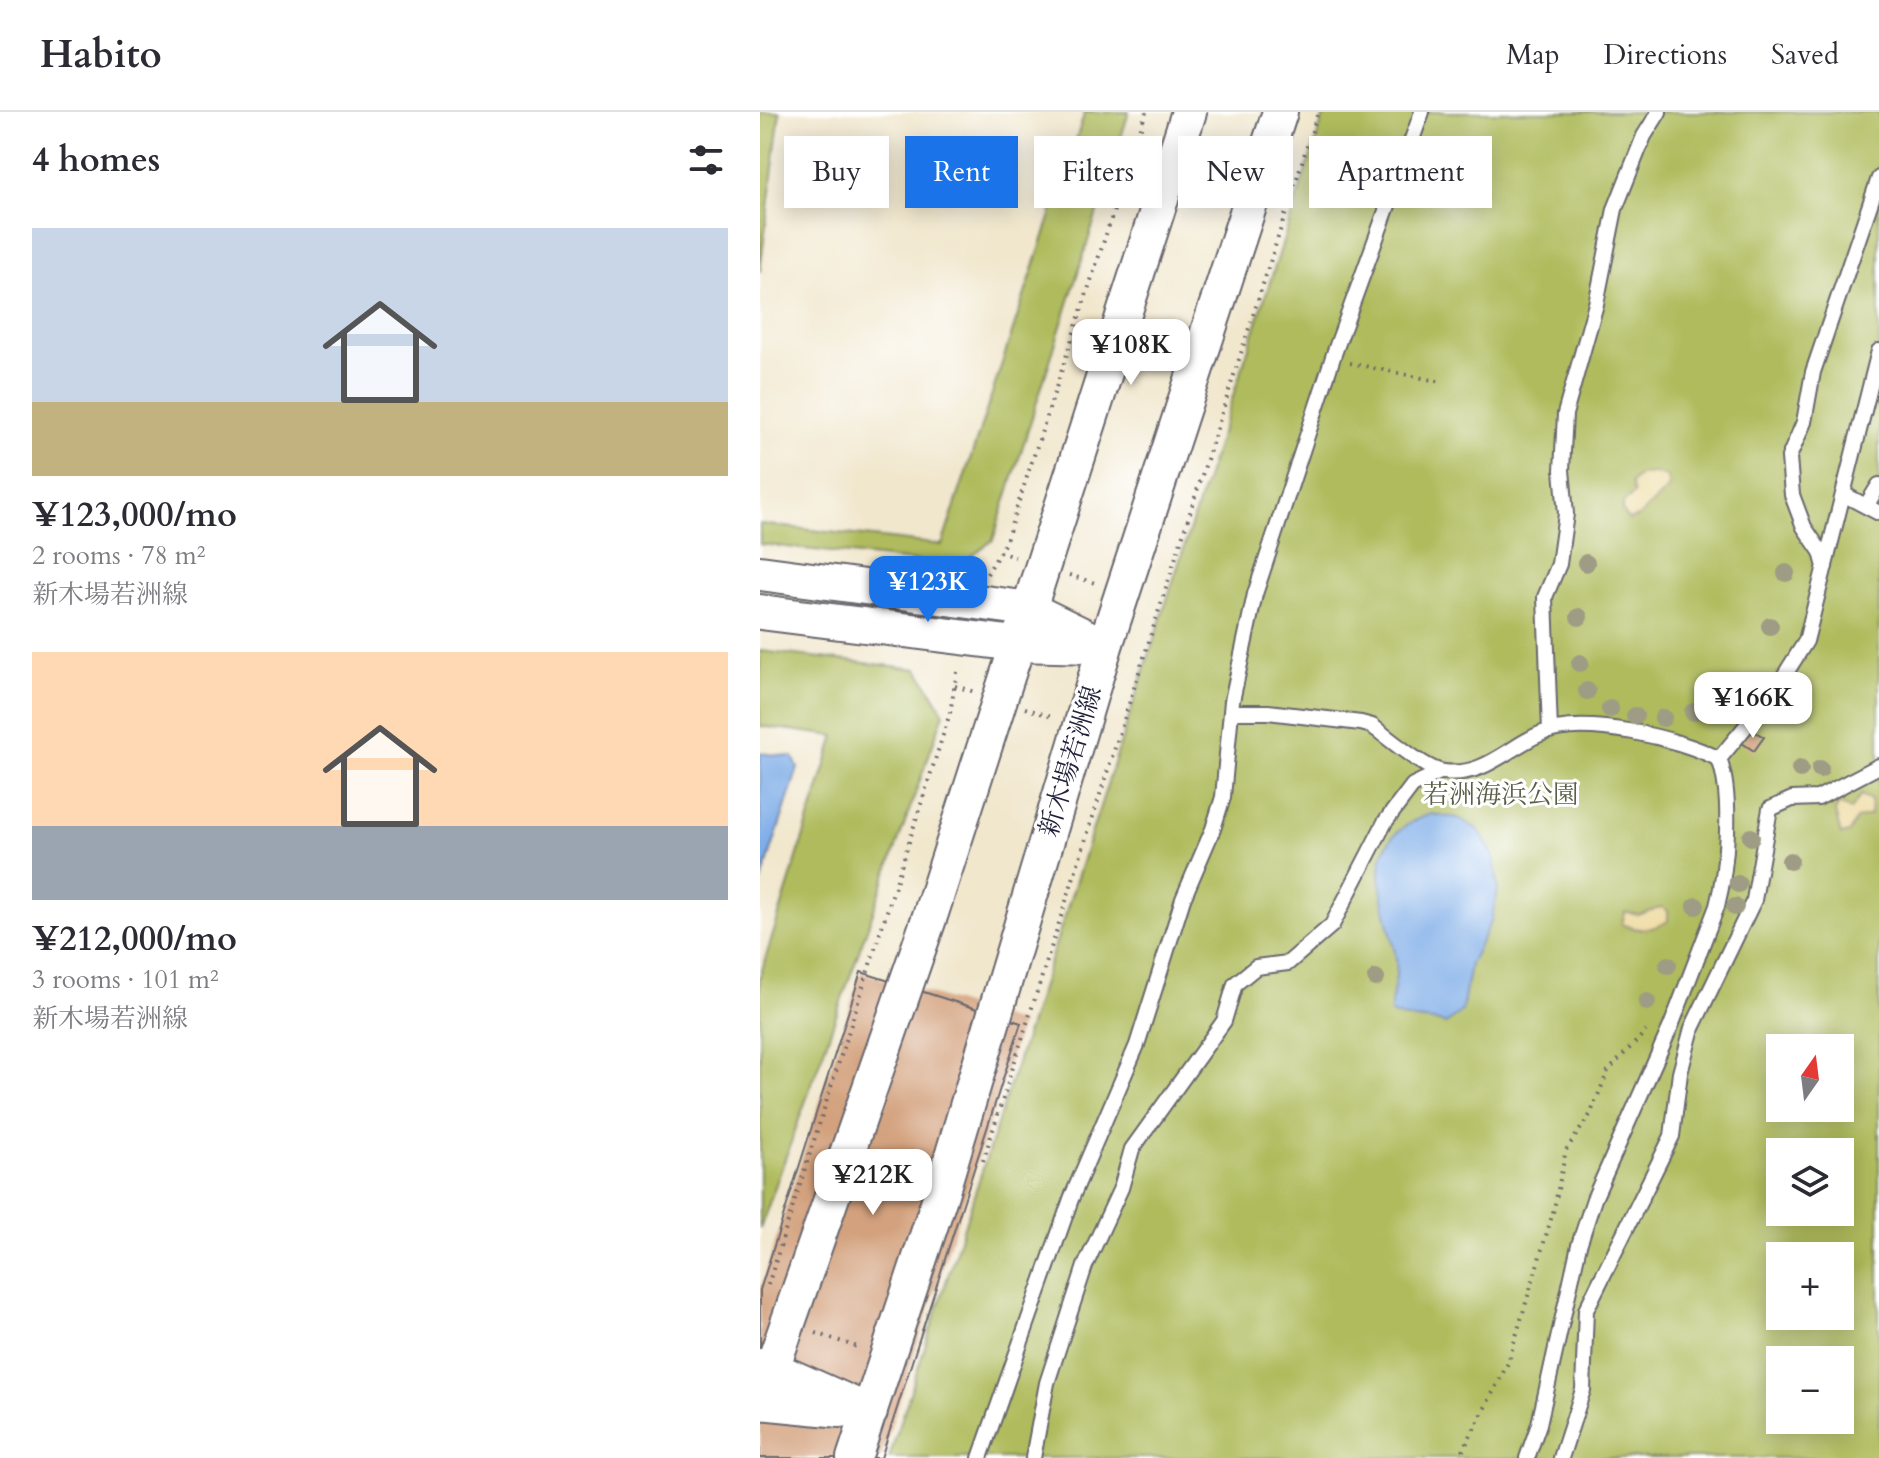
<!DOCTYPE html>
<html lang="en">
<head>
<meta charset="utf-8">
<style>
	body { margin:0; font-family:Cardo,"Noto Serif JP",serif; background:#f7f7f7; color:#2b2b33; height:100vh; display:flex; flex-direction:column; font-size:30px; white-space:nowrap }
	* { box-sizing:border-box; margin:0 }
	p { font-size:26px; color:#7c7c81 }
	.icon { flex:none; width:44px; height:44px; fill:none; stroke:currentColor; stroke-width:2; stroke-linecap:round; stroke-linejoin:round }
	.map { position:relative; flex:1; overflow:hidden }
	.details { display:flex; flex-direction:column; background:#fff; width:760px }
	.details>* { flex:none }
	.guide { position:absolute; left:24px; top:24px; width:760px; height:72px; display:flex; gap:16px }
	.needle { width:52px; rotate:14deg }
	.controls { position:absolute; left:1006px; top:922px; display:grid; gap:16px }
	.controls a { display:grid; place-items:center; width:88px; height:88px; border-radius:0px; background:#fff; box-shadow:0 4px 20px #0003; font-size:40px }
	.price { position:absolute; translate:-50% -68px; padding:0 18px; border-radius:16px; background:#fff; color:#222; font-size:26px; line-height:52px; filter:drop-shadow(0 2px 4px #0008) }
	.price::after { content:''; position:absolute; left:50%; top:48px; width:24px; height:18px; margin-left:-12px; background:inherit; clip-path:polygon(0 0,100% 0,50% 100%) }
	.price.active { background:#1a73e8; color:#fff }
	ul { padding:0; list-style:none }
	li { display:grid; align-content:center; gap:16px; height:424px; padding:0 32px }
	li span { display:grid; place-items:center; height:248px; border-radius:0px; color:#555 }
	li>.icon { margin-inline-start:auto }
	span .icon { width:144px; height:144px; fill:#fffc; stroke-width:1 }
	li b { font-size:34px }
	h2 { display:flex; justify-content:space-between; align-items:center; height:96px; padding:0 32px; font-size:34px }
	.tag { padding:0 28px; border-radius:0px; background:#fff; box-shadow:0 4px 20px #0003; font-size:28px; line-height:72px }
	.tag.active { background:#1a73e8; color:#fff }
	header { display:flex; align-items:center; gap:48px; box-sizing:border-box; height:112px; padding:0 40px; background:#fff; border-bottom:2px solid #e1e1e2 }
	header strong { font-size:38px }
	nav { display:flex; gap:44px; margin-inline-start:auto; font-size:28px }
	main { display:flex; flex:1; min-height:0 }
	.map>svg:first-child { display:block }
</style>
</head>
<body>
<header>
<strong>Habito</strong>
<nav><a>Map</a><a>Directions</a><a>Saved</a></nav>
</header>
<main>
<section class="details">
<h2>4 homes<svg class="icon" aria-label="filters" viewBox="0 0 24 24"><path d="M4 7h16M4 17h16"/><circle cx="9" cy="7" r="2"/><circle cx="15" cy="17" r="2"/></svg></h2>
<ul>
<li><span style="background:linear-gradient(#c9d6e8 70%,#c2b280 0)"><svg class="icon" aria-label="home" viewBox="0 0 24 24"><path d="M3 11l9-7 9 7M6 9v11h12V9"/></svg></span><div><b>¥123,000/mo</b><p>2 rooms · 78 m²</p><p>新木場若洲線</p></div></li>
<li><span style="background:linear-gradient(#ffd9b3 70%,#9aa5b1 0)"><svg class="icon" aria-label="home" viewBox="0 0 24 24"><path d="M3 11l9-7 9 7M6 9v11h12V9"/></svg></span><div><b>¥212,000/mo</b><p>3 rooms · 101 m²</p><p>新木場若洲線</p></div></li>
</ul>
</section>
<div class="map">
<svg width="1119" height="1346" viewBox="0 0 1119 1346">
	<rect width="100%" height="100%" fill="#fff"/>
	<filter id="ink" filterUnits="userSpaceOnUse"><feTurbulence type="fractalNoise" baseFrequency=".0125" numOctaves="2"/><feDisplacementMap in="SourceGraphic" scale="16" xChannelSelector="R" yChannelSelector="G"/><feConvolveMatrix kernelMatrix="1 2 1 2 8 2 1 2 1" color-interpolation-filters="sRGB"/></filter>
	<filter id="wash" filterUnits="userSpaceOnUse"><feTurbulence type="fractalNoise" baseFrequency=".006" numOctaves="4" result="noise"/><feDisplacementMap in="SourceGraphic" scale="32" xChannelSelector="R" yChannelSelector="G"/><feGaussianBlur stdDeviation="1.8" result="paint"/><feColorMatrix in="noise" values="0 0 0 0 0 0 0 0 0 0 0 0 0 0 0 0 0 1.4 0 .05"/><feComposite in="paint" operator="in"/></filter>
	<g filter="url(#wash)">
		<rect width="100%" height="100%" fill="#f1e7cd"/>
		<path fill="#afbb5c" stroke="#686e4c" stroke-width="2" fill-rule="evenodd" d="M1,0H20L0,160V5Z
			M325,0H369L233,428L198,454L0,432V412L182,433Z
			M565,0H1119V1346H129ZM1020,936H1080V996H1020ZM1020,1040H1080V1100H1020ZM1020,1144H1080V1204H1020ZM1020,1248H1080V1308H1020Z
			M0,539L158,557L184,601L0,1117V864L75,624L0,614Z"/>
		<path fill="#eeda9e" stroke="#887e6c" stroke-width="2" d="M894,361L907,365L909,376L878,405L869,408L862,398L864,390L874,382L871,371L879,363Z
			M1101,683L1111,688L1110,703L1096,707L1089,721L1081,723L1075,700L1079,692L1091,698Z
			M902,795L908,799V809C893,818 878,820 862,812L865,800L878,803Z"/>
		<path fill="#7dace7" stroke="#506791" stroke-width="2" d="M0,641L33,645L38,656L0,774Z
			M671,702L698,706L719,718L734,745L738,777L731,809L710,852L702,899L686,912C671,907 640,908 631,901C630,881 639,867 636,847C627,788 591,728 671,702Z"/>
		<g id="blocks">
			<path fill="#d3a17d" d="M992,618L1004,625L994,639L982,631Z
				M101,860L261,911L121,1346H0V1178Z"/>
		</g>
	</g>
	<g filter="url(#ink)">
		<use href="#blocks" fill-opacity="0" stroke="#6a676e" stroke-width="2"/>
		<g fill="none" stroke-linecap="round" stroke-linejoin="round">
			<defs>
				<path id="service" d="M1083,382L1119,401
					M1106,394L1119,373
					M1065,455L1061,440L1044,415L1032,383L1029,345L1044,310L1053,260L1119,66
					M471,600H508L601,611L612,614C629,626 665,658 684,660C724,665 747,636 780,622C822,603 920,626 959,647C973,684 967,755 957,794L911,914L834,1087L819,1133L779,1312L767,1346
					M790,619L785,485L799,452L806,402L802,358L805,302L836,192L855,97L884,24L899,0
					M959,647L1014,580L1046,529L1119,239
					M220,1346L311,1087L377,933L423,787L453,717L463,685L472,589L495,482L575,239L662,0
					M273,1346L287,1271L325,1154L361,1076L372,1037L464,909L475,872L496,855L528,851L572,813L625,710L653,673L680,660
					M801,1346L823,1278L826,1198L912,1024L920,961L932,916L994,788L1010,697L1032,687L1058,686L1119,654"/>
				<path id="tertiary" d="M0,461L269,497L345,534
					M0,500L256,532L333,534
					M0,1254L11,1256L110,1300
					M0,1290L81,1298
					M0,1291L171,801L429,0
					M94,1346L180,1085L345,534L520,0"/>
			</defs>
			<use href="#service" stroke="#6a676e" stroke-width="18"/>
			<use href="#tertiary" stroke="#6a676e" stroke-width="38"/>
			<path stroke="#6a676e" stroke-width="4" stroke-dasharray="2 6" stroke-linecap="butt" d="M590,251L682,270
				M239,440L255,445
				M227,462L246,429L386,0
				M309,463L335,471
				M195,574L215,580
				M265,596L295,606
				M223,1049L558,0
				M8,1173L190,601L198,554
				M56,1221L100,1236
				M699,1346L748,1251L794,1097L806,1038L830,1003L848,959L886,919"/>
			<use href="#service" stroke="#fff" stroke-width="14"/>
			<use href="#tertiary" stroke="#fff" stroke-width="34"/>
		</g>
		<g fill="#9e9c84">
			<circle cx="826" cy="451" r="9"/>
			<circle cx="1026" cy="461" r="9"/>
			<circle cx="819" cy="505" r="9"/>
			<circle cx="1010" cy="514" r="9"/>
			<circle cx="820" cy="551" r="9"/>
			<circle cx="827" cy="579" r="9"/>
			<circle cx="966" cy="589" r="9"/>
			<circle cx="850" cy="597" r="9"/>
			<circle cx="933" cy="600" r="9"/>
			<circle cx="875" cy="604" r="9"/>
			<circle cx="903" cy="606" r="9"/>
			<circle cx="1040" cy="657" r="9"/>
			<circle cx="1060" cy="657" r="9"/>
			<circle cx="991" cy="725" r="9"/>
			<circle cx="1030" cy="749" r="9"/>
			<circle cx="978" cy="772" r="9"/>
			<circle cx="936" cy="794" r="9"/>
			<circle cx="975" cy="795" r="9"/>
			<circle cx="908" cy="853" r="9"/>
			<circle cx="616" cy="866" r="9"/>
			<circle cx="887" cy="890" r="9"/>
		</g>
	</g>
	<g text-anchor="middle" stroke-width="6" stroke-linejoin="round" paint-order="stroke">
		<g font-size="26" fill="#22223b" stroke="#fff">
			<text transform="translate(310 649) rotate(-73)" y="9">新木場若洲線</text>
		</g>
		<g font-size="26" fill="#5a5f48" stroke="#fff">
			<text x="741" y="691">若洲海浜公園</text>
		</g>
	</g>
</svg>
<div class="controls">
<a><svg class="needle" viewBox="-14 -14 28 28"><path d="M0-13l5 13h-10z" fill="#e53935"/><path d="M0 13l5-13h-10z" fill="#7c7c81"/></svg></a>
<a><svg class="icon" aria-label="layers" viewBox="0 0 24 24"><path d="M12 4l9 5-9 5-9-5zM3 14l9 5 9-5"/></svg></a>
<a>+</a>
<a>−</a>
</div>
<b class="price" style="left:371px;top:275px">¥108K</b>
<b class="price active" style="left:168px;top:512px">¥123K</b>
<b class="price" style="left:993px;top:628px">¥166K</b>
<b class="price" style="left:113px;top:1105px">¥212K</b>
<div class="guide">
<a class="tag">Buy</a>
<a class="tag active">Rent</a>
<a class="tag">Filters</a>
<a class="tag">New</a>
<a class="tag">Apartment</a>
</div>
</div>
</main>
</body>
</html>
